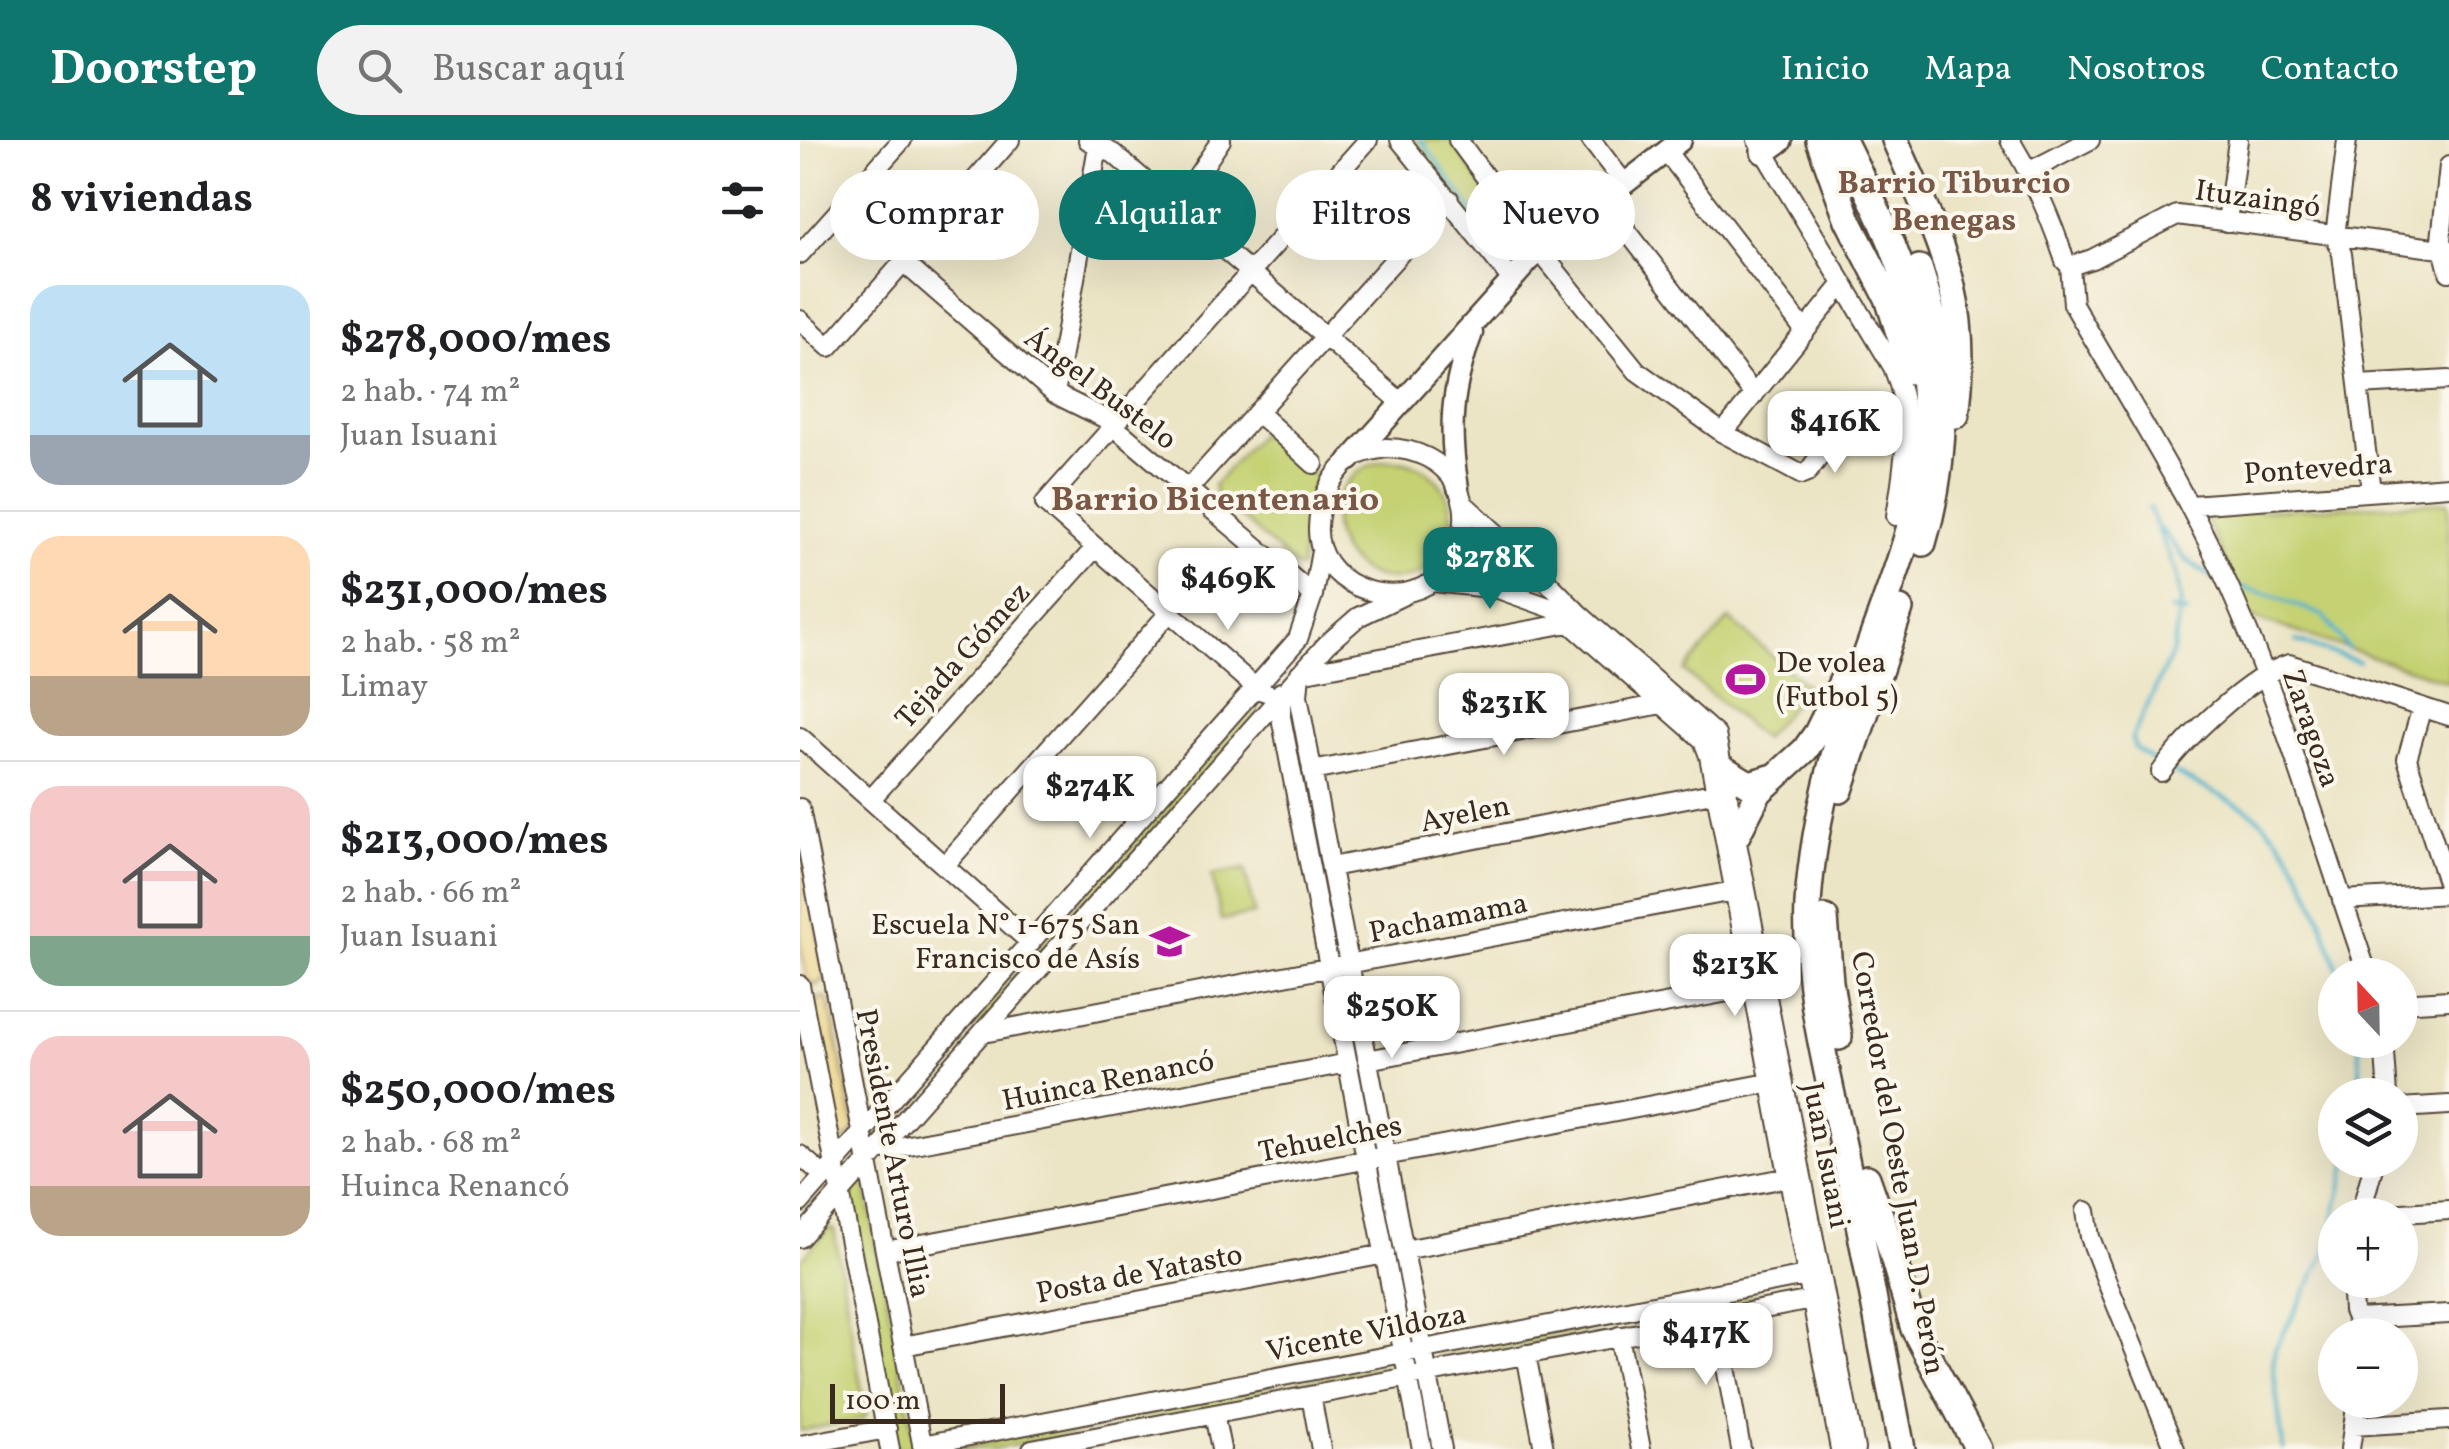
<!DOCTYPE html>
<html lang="es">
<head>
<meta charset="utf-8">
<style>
	body { margin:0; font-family:Vollkorn,serif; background:#f2f2f2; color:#202124; height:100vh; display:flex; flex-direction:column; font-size:38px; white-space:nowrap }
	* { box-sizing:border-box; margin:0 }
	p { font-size:32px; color:#757577 }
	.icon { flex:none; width:55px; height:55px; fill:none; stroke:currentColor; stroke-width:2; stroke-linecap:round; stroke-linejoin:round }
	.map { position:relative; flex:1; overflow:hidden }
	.panel { display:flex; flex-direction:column; background:#fff; width:800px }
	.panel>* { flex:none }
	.banner { position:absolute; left:30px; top:30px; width:950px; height:90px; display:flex; gap:20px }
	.needle { width:65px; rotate:338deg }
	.fabs { position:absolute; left:1518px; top:818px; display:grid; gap:20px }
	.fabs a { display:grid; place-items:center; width:100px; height:100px; border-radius:50%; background:#fff; box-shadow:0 10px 40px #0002; font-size:50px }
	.scale { position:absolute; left:30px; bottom:25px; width:175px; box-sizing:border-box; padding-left:10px; border:5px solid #3b2a1e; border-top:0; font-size:28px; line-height:35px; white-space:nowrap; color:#3b2a1e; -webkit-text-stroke:8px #fbf7ec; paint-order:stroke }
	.price { position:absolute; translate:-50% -85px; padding:0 22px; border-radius:20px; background:#fff; color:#222; font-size:32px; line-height:65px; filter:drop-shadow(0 2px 5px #0008) }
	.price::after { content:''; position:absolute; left:50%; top:60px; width:30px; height:22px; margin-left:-15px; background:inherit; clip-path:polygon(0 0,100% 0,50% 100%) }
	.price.active { background:#0f766e; color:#fff }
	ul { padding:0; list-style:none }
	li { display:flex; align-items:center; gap:30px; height:250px; padding:0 30px }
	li+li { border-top:2px solid #e0e0e0 }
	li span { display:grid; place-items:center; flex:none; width:280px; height:200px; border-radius:30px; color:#555 }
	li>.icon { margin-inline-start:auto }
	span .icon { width:120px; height:120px; fill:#fffc; stroke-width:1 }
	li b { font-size:42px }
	h2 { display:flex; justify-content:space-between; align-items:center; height:120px; padding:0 30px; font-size:42px }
	.tag { padding:0 35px; border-radius:45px; background:#fff; box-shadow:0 10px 40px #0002; font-size:35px; line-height:90px }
	.tag.active { background:#0f766e; color:#fff }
	header { display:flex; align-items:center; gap:60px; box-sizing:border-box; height:140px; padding:0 50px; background:#0f766e; color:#fff }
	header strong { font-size:48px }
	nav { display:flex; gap:55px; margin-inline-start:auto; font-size:35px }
	.search { width:700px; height:90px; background:#f2f2f2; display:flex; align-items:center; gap:25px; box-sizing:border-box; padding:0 35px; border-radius:55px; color:#757577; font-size:38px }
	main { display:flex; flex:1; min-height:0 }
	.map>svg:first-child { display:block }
</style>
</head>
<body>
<header>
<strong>Doorstep</strong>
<div class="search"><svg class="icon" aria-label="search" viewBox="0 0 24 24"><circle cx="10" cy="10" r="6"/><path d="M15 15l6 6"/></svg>Buscar aquí</div>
<nav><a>Inicio</a><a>Mapa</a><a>Nosotros</a><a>Contacto</a></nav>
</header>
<main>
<section class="panel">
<h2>8 viviendas<svg class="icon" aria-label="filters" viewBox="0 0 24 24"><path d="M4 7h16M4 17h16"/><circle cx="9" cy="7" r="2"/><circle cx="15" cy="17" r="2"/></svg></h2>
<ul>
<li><span style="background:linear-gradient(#bfe0f5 75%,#9aa5b1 0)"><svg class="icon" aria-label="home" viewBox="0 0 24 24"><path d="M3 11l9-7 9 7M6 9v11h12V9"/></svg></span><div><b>$278,000/mes</b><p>2 hab. · 74 m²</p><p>Juan Isuani</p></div></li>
<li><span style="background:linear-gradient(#ffd9b3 70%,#b9a48a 0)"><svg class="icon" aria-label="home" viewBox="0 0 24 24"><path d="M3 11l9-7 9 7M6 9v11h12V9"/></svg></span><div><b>$231,000/mes</b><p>2 hab. · 58 m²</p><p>Limay</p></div></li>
<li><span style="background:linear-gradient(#f6c9c9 75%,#7fa58c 0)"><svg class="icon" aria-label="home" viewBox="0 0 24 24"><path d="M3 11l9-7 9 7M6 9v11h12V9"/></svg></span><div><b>$213,000/mes</b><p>2 hab. · 66 m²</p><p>Juan Isuani</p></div></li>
<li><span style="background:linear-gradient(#f6c9c9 75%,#b9a48a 0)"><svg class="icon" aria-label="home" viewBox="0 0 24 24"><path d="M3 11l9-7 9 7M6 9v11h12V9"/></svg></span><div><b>$250,000/mes</b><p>2 hab. · 68 m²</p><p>Huinca Renancó</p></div></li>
</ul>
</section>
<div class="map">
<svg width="1649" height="1309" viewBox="0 0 1649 1309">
	<rect width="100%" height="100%" fill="#fbf7ec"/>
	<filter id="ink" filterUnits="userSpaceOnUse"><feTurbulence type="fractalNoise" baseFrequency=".01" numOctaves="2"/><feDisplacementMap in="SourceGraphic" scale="20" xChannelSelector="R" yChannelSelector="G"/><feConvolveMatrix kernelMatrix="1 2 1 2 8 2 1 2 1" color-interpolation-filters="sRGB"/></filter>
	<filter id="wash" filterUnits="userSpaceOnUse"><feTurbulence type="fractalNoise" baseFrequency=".0048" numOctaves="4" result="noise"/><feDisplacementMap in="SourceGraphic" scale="40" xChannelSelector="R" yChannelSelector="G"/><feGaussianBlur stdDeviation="2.25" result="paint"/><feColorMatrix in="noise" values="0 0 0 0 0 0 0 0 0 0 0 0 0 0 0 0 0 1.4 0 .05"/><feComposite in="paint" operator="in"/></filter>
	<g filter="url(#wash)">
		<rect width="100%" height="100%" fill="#ebe4c5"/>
		<path fill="#c5d172" stroke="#807e48" stroke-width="2.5" d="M608,0H652L723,107L725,113L710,127Z
			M464,289L518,338L507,365L501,428L496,427L416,354L414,345Z
			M534 380a59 59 0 1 1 118 0a59 59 0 1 1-118 0Z
			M1649,362V542L1451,477L1403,373Z
			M929,479L1008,547L963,599L884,531Z
			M488,564L492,565L540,814L536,816Z
			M453,566L460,570L175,889L168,886Z
			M445,729L454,774L421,780L412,735Z
			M157,899L164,903L80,998L74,993Z
			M64,1039L116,1309H96L49,1054Z
			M29,1088L34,1090L66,1275L63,1279L0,1291V1121Z
			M994,1147L995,1153L639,1222L638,1216Z
			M589,1224L590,1232L194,1309H152Z"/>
		<path fill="#eeda9e" stroke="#94825e" stroke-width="2.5" d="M0,696L26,838L16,845L7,840L0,803Z
			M24,858L29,861L55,990L45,1001L38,998L11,866L15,861Z"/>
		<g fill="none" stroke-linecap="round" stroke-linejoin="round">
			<path stroke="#4cb2cb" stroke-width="4" d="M621,0L706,118
				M1349,368L1376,432L1381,461L1373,511L1332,598L1335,608L1357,624
				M1361,389L1385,419L1416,440
				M1437,446L1474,456L1524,476L1548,509
				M1371,470L1387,473
				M1496,501L1559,522
				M1373,632L1445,668C1501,705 1519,776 1540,835
				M1559,900L1561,955
				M1483,1309L1473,1226L1475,1209L1525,1115L1548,1020"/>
		</g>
	</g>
	<g filter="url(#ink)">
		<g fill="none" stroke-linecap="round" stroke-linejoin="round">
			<defs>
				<path id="minor" d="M288,0L314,14L602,263
					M600,0L712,140
					M658,0L739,110L837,231L923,293L1002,335L1007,333L1038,292
					M791,0L824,43
					M957,0L1093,227C1114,277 1104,324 1096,376
					M1210,0C1234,39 1251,78 1265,121L1270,126L1273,164C1327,258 1386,350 1430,449C1485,574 1523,706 1568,835
					M1547,0L1535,96L1542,114L1571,351
					M866,11L1005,191
					M1649,26L1641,100L1649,132
					M1230,31L1290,0
					M803,60L954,255
					M376,68L421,0
					M1427,82L1438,0
					M0,114L102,0
					M103,122L255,254L304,278L513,455
					M1270,126L1292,119L1377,75L1649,110
					M0,180L29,207L210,0
					M1558,245L1649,240
					M255,254L299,0
					M457,272L514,324
					M923,293L1043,144
					M586,308C650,309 683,362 653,419C629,464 559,465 529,424C506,394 522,342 550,320C560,312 574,310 586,308Z
					M388,349L649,59
					M665,365L734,428L779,474L916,595L1055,1309
					M1390,365L1649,346
					M634,442L698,449L754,469L903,600L909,616L1040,1309
					M500,533L498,556L642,1309
					M500,533L769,483L775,478
					M466,552L457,549L245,363L568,0
					M481,552V577L622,1309
					M1622,567L1607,619L1649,748
					M0,597L231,803
					M512,631L862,564L869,559
					M1361,632C1385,598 1450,536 1489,524L1649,576
					M71,659L295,408
					M0,668L123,1309
					M145,725L369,473
					M531,727L928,650
					M1542,760L1649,754
					M0,845L90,1309
					M1600,863L1649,860
					M183,893L944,749
					M1584,900L1588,955
					M567,920L960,846
					M1600,968L1649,965
					M77,1011L548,923
					M0,1015L24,1036
					M0,1063L498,499L513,455L521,411
					M1286,1071L1290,1097L1307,1142L1375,1309
					M1560,1075L1575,1020
					M1571,1075L1649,1070
					M0,1098L527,504L558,477L606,454
					M604,1110L996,1036
					M85,1111L979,941
					M1551,1140L1553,1171L1564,1195
					M917,1178L941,1309
					M1556,1179L1649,1174
					M819,1196L841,1309
					M103,1206L585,1114
					M726,1214L744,1309
					M511,1256L521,1309
					M414,1274L421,1309
					M1553,1286L1649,1280
					M0,1305L87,1289
					M122,1305L1016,1134
					M232,1309L1022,1158
					M1550,1309L1557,1260"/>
				<path id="major" d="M550,320L739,110L881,0
					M658,348C648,288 651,250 672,193"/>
				<path id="highway" d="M1019,0L1048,80L1088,158L1111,231
					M1043,0C1073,62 1106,122 1117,190C1127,245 1128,301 1117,356C1108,403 1090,448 1074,493C1042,582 1014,669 1008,764C1004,850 1029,936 1046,1019C1066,1115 1083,1212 1102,1309
					M1095,0C1140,102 1172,159 1156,275
					M964,11L979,0
					M1119,128C1149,217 1150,313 1123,403
					M924,629L949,644L974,637
					M1040,650L1100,469
					M937,695L959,652L1005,610L1017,593L1047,531
					M1025,778L1030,842L1039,897
					M1067,1038L1085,1089L1114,1189L1178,1309"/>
			</defs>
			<use href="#minor" stroke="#554637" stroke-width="22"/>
			<use href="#major" stroke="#554637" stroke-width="25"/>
			<use href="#highway" stroke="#554637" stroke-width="30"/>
			<use href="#minor" stroke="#fff" stroke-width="18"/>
			<use href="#major" stroke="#fff" stroke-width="20"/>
			<use href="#highway" stroke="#fff" stroke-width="25"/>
		</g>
	</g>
	<defs>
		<symbol id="stadium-bare" viewBox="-9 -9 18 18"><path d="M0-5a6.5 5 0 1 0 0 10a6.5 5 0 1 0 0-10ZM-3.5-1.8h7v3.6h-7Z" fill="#b5179e" stroke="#fbf7ec" stroke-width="2.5" paint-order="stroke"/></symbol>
		<symbol id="school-bare" viewBox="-9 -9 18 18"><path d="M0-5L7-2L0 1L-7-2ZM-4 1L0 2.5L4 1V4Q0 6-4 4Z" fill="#b5179e" stroke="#fbf7ec" stroke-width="2.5" paint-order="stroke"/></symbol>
	</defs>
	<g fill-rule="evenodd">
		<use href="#stadium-bare" x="918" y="512" width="55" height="55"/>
		<use href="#school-bare" x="342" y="774" width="55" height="55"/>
	</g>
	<g text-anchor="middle" stroke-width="8" stroke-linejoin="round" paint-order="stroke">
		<g font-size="30" fill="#3b2a1e" stroke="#fbf7ec">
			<text transform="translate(1458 58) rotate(8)" y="10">Ituzaingó</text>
			<text transform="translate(301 248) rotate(37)" y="10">Ángel Bustelo</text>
			<text transform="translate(1518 328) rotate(-4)" y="10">Pontevedra</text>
			<text transform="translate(162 515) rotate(-48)" y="10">Tejada Gómez</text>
			<text transform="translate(1512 588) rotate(71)" y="10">Zaragoza</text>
			<text transform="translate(665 673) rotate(-11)" y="10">Ayelen</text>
			<text transform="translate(648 777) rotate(-11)" y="10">Pachamama</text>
			<text transform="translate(308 940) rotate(-11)" y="10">Huinca Renancó</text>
			<text transform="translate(530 998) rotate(-11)" y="10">Tehuelches</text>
			<text transform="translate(94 1013) rotate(79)" y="10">Presidente Arturo Illia</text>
			<text transform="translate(1027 1015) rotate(79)" y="10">Juan Isuani</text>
			<text transform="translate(1099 1023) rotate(80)" y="10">Corredor del Oeste Juan D. Perón</text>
			<text transform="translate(339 1133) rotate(-11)" y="10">Posta de Yatasto</text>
			<text transform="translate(566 1192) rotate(-11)" y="10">Vicente Vildoza</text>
		</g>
		<g font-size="30" fill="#3b2a1e" stroke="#fbf7ec" text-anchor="start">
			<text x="976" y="532">De volea<tspan x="976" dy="34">(Futbol 5)</tspan></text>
			<text x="340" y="794" text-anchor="end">Escuela N° 1-675 San<tspan x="340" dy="34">Francisco de Asís</tspan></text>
		</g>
		<g font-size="32" font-weight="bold" fill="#7a5845" stroke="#fbf7ec">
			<text x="1154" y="53">Barrio Tiburcio<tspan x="1154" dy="37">Benegas</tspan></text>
		</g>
		<g font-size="35" font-weight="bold" fill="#7a5845" stroke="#fbf7ec">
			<text x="415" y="370">Barrio Bicentenario</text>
		</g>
	</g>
</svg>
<div class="fabs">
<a><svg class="needle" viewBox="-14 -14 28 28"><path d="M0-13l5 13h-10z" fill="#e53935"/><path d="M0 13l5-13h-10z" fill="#757577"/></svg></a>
<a><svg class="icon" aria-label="layers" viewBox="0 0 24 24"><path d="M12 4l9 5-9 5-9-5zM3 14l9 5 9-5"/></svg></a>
<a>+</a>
<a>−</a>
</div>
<div class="scale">100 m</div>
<b class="price" style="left:1035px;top:336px">$416K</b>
<b class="price active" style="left:690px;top:472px">$278K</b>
<b class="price" style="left:428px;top:493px">$469K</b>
<b class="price" style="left:704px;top:618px">$231K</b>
<b class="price" style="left:290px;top:701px">$274K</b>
<b class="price" style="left:935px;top:879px">$213K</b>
<b class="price" style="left:592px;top:921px">$250K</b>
<b class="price" style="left:906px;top:1248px">$417K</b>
<div class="banner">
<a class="tag">Comprar</a>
<a class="tag active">Alquilar</a>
<a class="tag">Filtros</a>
<a class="tag">Nuevo</a>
</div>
</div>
</main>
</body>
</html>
